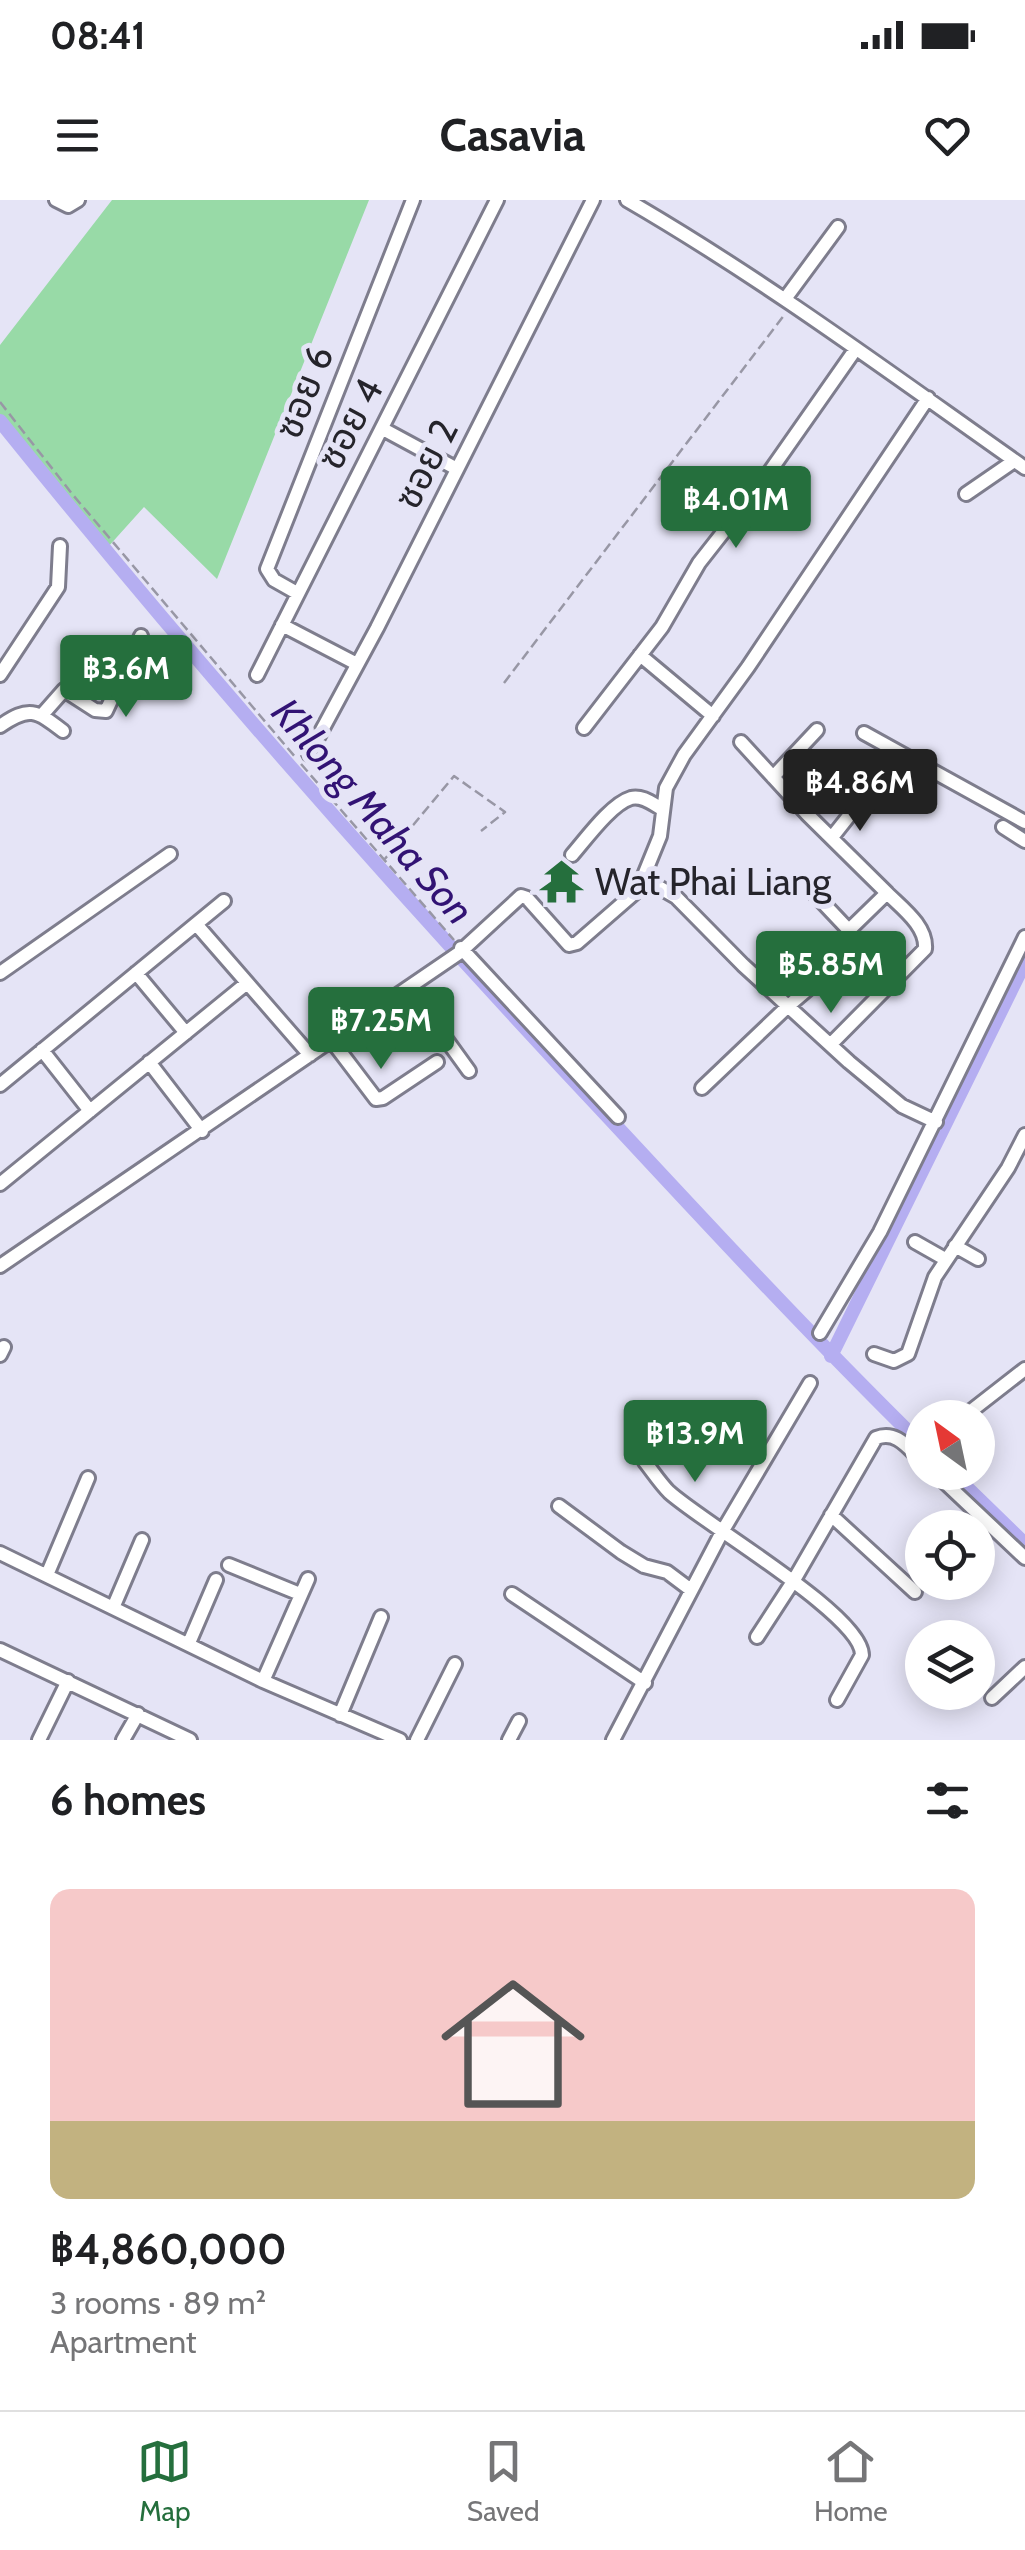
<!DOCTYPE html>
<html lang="en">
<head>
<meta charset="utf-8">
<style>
	body { margin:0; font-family:Cabin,"Noto Sans Thai",sans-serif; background:#f6f6f6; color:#202124; height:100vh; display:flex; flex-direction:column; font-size:38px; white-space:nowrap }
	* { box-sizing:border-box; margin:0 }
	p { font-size:32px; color:#757577 }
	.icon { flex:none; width:55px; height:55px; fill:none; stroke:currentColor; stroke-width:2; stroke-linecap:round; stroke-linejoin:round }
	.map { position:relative; height:1540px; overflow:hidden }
	.side { display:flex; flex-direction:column; background:#fff; flex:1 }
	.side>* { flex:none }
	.needle { width:65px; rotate:327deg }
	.buttons { position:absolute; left:905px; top:1200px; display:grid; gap:20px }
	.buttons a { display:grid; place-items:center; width:90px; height:90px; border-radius:50%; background:#fff; box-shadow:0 5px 25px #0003; font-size:50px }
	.price { position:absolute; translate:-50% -85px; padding:0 22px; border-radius:10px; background:#256f3d; color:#fff; font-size:32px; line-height:65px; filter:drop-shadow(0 2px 5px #0008) }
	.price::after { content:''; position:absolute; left:50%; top:60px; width:30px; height:22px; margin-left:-15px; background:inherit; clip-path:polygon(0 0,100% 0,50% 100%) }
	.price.current { background:#222; color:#fff }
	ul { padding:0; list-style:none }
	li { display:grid; align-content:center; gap:20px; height:530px; padding:0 50px }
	li span { display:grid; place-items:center; height:310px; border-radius:20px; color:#555 }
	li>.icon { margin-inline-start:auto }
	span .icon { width:180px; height:180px; fill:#fffc; stroke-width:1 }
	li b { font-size:42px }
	h2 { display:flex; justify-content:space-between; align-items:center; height:120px; padding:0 50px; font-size:42px }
	.status { display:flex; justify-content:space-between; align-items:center; height:70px; padding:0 50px; background:#fff; direction:ltr }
	.status svg { height:28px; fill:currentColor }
	header { display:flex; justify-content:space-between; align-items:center; height:130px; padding:0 50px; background:#fff; font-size:45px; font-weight:800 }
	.dock { display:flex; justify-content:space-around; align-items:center; height:140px; border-top:2px solid #e0e0e0; background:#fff; font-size:28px; color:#757577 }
	.dock a { display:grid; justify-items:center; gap:5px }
	.dock .current { color:#256f3d }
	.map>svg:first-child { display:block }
</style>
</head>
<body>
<div class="status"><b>08:41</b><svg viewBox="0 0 49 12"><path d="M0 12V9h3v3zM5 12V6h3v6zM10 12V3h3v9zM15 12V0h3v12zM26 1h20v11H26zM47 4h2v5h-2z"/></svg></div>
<header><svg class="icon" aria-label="menu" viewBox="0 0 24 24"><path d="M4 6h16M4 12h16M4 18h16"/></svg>Casavia<svg class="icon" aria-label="heart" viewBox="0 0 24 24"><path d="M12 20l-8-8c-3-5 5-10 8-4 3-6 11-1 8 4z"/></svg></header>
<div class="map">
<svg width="1025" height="1540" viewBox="0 0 1025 1540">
	<rect width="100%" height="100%" fill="#e5e4f6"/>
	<path fill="#98daa7" d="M112,0H369L217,379L144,307L108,347L0,214V145Z"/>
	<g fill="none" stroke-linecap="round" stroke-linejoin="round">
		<path stroke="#b5aef1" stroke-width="14" d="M0,221C193,461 397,692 608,917C711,1028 814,1139 922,1245
			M831,1156L1025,762
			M951,1272L1025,1344"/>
		<defs>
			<path id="minor" d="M56,0L68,6L78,0
				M627,0C765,80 894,176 1025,268
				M785,99L838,27
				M383,229L457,269
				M966,294L1014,261
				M297,393L274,380L267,369L413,0
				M282,425L357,464
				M640,455L713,516
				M0,475L58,387L60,346
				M257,475L497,0
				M42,515L64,490L95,510L106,511L141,436
				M0,526C29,506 36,510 63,531
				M584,528L662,427L699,363L761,284L855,150
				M864,533L1025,622
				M741,542L807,614L887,693L849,730
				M309,554L377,428L593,0
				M773,577L817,530
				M1003,627L1025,641
				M833,636L898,554
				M572,655C586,639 611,604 631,598C642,595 653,604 662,609
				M643,678L676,697L743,765L849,862L902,906L936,922
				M810,689L894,778
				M196,724L310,855
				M461,748L618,917
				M0,773L170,654
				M136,773L186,833
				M409,788L469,871
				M332,841L376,899L383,898L437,862
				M831,844L925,749C927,726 902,708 887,693
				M42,850L90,911
				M149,862L202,931
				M0,885L224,701
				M702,888L787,807L861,744
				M0,984L247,783
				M915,1042L945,1059
				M955,1046L978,1059
				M0,1066L459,753L521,696L527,698L569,745L577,743L638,690L660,636L666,588L684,555L748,467L928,198
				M820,1133L880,1032L1025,737
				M874,1154L894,1161L908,1154L935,1077L1008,968L1025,935
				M0,1155L4,1147
				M962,1218L1025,1169
				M645,1262C653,1272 660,1283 669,1292C704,1324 862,1415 862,1455L837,1500
				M934,1272L1025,1358
				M559,1306L621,1352L644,1366L667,1372L691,1390
				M831,1315L915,1392
				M0,1353L263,1481L400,1540
				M229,1365L300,1394
				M47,1375L88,1278
				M512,1394L645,1483
				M113,1408L142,1340
				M757,1437L794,1380L876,1238C897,1230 908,1248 922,1261
				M189,1443L216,1380
				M0,1450L190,1540
				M263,1481L308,1379
				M992,1498L1025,1467
				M340,1515L381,1417
				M39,1540L68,1481
				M123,1540L138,1514
				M417,1540L455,1464
				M509,1540L519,1521
				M613,1540L722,1332L810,1183"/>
		</defs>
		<use href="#minor" stroke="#7e7d8d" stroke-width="18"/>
		<path stroke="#9897a5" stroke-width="2.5" stroke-dasharray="10 5" stroke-linecap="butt" d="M0,202L73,295L296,558
			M504,483L785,114
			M301,564L454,740
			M384,660L454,576L505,612L481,631"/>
		<use href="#minor" stroke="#fff" stroke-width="12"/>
	</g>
	<defs>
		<symbol id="temple-bare" viewBox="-9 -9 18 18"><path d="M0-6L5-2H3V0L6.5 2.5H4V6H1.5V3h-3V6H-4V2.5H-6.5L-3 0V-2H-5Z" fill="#256f3d" stroke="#e5e4f6" stroke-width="2.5" paint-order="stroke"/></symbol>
	</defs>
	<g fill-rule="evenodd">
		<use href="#temple-bare" x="530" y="650" width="63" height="63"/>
	</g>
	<g text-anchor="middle" stroke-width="10" stroke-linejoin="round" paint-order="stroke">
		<g font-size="38" fill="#25242b" stroke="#e5e4f6">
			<text transform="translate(304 192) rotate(-68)" y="13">ซอย 6</text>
			<text transform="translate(350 224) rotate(-62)" y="13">ซอย 4</text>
			<text transform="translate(426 264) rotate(-63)" y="13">ซอย 2</text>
		</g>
		<g font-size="38" fill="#25242b" stroke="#e5e4f6" text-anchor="start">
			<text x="595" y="695">Wat Phai Liang</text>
		</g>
		<g font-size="40" font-style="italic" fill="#321374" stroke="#e5e4f6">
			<text transform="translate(373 611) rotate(49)" y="14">Khlong Maha Son</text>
		</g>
	</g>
</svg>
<div class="buttons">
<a><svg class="needle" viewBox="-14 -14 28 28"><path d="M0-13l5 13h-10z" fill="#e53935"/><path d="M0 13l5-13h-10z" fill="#757577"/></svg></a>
<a><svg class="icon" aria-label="locate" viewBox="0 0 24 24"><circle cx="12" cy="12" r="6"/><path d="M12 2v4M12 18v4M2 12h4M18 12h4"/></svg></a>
<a><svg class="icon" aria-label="layers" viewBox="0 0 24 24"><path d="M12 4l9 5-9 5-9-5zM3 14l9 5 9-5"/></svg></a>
</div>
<b class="price" style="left:736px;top:351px">฿4.01M</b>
<b class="price" style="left:126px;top:520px">฿3.6M</b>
<b class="price current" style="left:860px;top:634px">฿4.86M</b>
<b class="price" style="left:831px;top:816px">฿5.85M</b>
<b class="price" style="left:381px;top:872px">฿7.25M</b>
<b class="price" style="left:695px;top:1285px">฿13.9M</b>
</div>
<section class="side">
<h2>6 homes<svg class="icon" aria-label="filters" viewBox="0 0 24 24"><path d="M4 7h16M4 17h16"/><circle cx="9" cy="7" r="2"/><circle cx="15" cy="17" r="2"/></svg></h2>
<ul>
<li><span style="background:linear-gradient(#f6c9c9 75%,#c2b280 0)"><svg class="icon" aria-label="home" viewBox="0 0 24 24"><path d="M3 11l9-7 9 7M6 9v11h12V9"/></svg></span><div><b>฿4,860,000</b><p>3 rooms · 89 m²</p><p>Apartment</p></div></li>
</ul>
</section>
<nav class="dock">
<a class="current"><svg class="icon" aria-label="map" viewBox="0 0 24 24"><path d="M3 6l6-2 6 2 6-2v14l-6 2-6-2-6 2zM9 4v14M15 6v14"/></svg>Map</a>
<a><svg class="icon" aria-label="saved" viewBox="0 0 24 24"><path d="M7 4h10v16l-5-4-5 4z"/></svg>Saved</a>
<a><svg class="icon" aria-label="home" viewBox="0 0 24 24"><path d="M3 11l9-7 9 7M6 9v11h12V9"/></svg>Home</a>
</nav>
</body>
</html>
